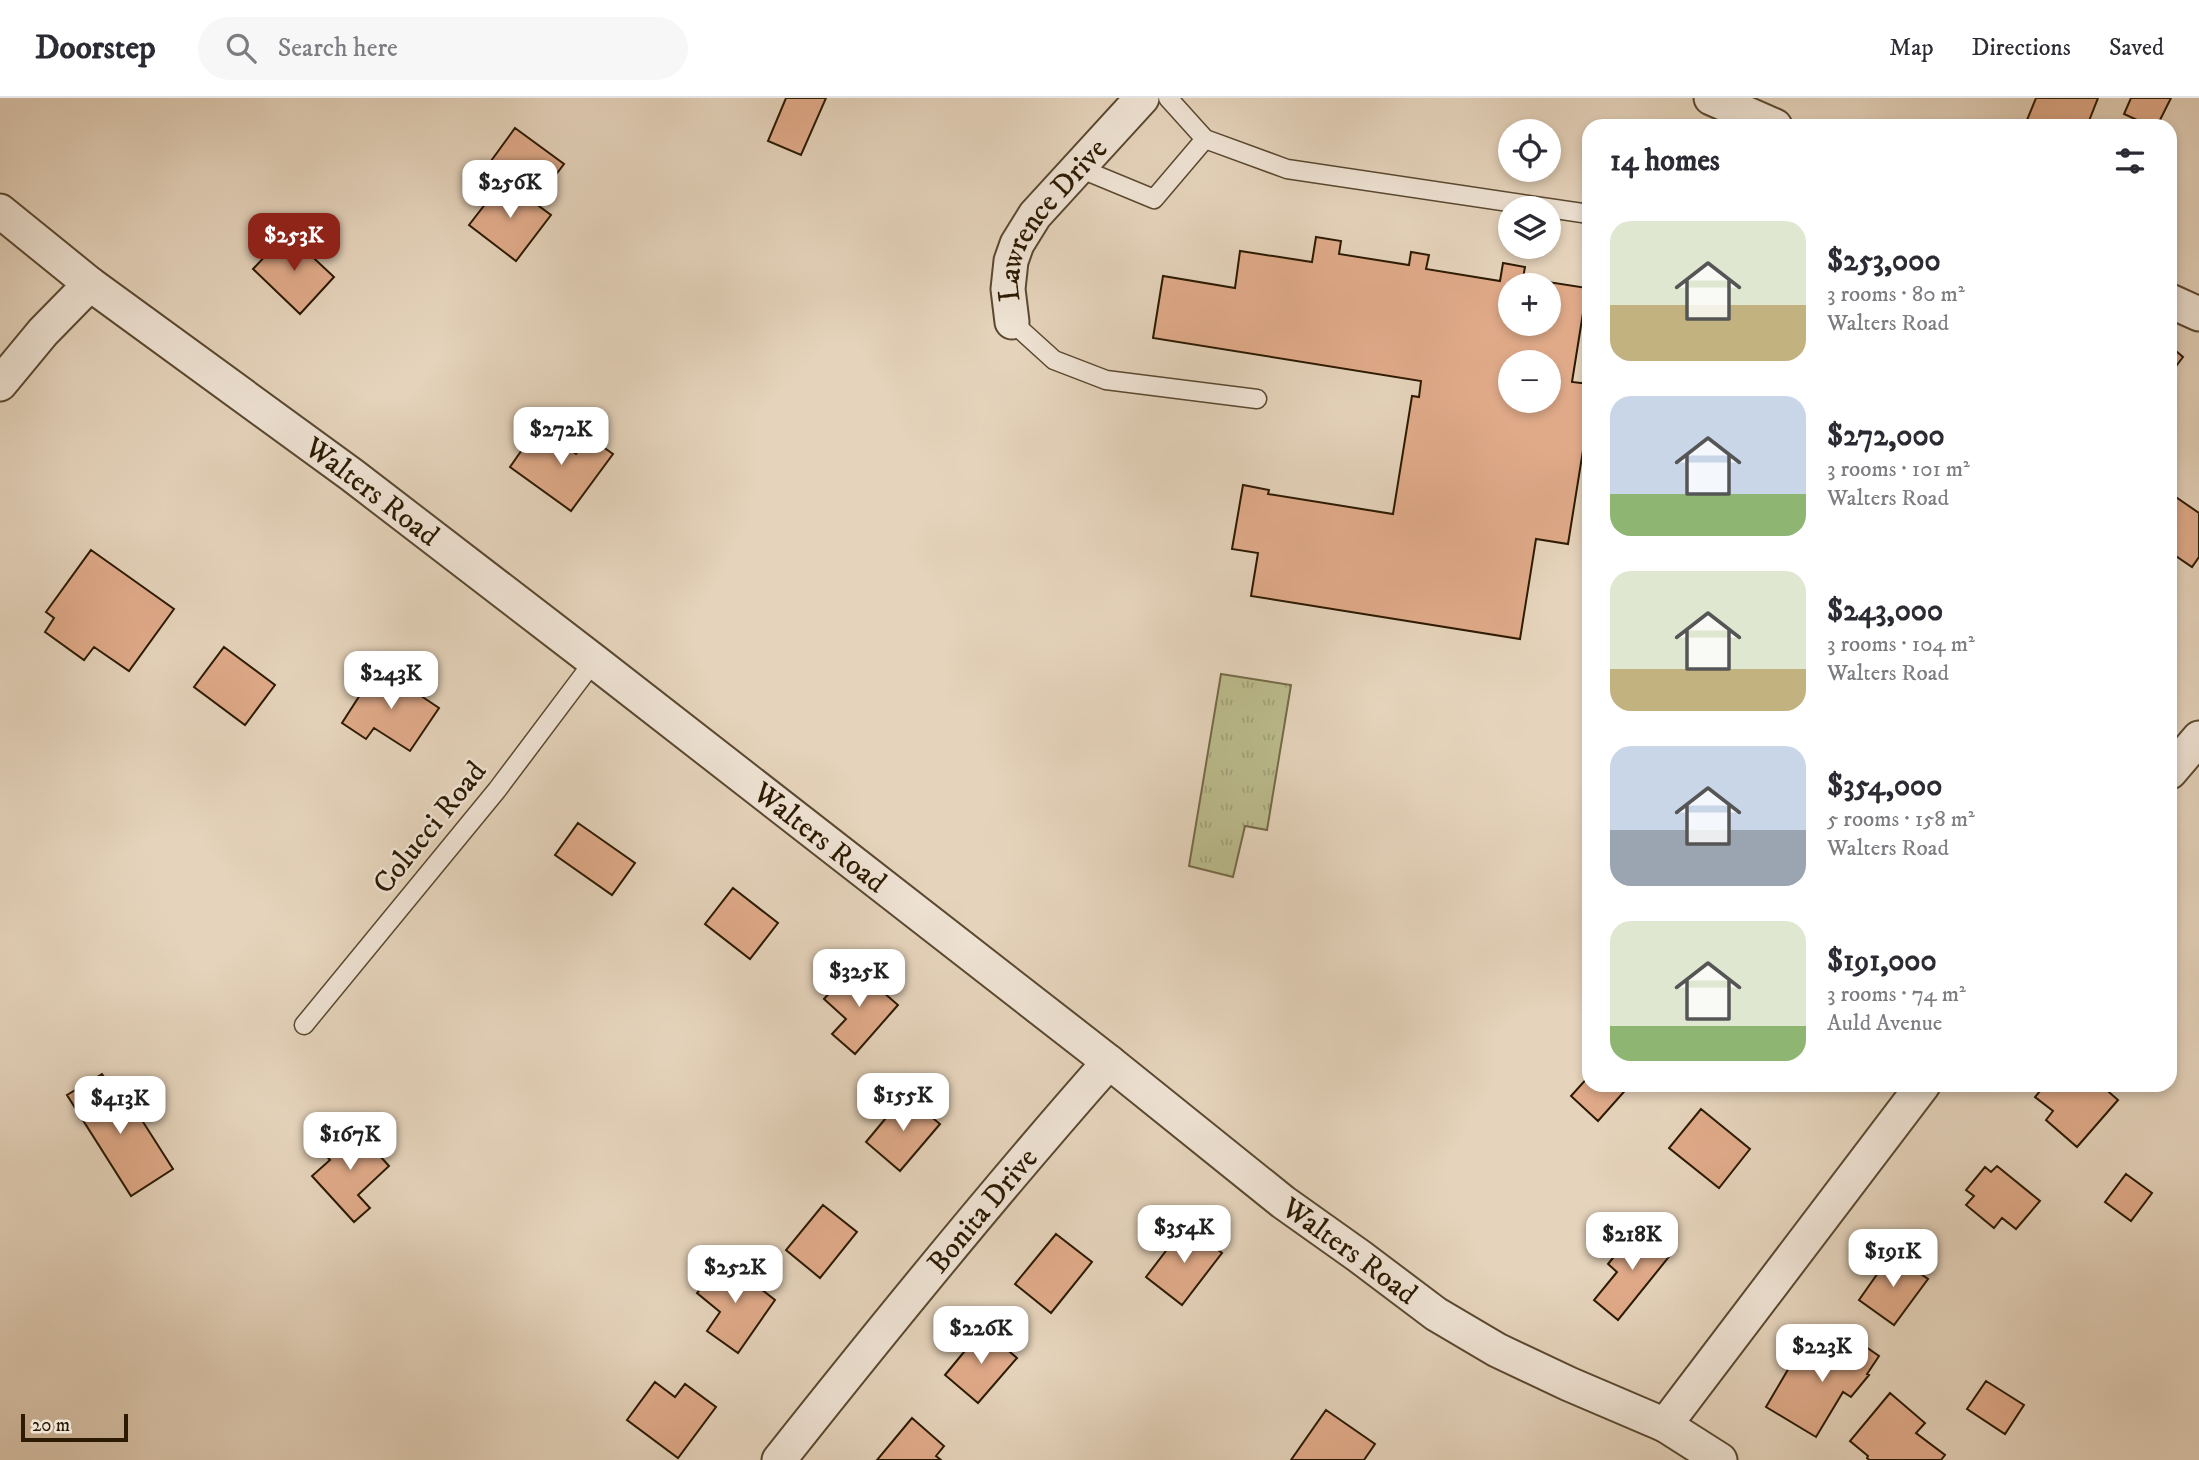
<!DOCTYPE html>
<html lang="en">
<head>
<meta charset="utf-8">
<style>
	body { margin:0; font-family:"IM FELL DW Pica",serif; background:#f7f7f7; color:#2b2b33; height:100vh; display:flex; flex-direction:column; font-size:26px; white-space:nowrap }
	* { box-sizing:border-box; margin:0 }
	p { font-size:23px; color:#7c7c81 }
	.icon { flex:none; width:38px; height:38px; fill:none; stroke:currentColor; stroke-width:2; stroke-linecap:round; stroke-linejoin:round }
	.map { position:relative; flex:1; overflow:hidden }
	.drawer { position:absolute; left:1582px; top:21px; width:595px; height:973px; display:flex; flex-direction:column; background:#fff; border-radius:21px; box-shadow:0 4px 10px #0003 }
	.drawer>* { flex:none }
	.buttons { position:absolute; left:1498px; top:21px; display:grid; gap:14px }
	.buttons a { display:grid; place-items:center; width:63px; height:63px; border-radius:50%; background:#fff; box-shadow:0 4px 10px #0003; font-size:35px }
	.scale { position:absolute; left:21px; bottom:18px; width:107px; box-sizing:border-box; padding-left:7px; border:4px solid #2c1a02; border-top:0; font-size:19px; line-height:24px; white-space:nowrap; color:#2c1a02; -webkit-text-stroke:5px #eee2d3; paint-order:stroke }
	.price { position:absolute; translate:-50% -60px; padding:0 16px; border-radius:14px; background:#fff; color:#222; font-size:23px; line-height:46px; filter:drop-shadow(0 2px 4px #0008) }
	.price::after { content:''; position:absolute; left:50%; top:42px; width:21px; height:16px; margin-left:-10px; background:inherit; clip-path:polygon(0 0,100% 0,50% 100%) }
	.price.active { background:#8f2418; color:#fff }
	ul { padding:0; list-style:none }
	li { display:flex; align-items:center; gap:21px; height:175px; padding:0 28px }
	li span { display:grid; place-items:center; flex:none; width:196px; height:140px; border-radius:21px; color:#555 }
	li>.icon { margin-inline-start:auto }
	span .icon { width:84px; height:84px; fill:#fffc; stroke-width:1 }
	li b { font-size:30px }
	h2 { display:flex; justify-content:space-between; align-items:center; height:84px; padding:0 28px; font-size:30px }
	header { display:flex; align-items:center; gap:42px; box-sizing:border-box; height:98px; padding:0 35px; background:#fff; border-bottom:2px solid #e1e1e2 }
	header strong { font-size:33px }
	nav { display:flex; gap:38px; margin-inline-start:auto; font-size:24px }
	.search { width:490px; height:63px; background:#f7f7f7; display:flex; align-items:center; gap:18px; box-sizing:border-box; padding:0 24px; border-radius:38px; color:#7c7c81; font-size:26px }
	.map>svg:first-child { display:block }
</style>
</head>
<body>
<header>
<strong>Doorstep</strong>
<div class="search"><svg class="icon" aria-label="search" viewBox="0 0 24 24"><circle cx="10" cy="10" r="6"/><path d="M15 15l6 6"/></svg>Search here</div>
<nav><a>Map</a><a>Directions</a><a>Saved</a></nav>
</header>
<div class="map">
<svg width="2199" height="1362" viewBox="0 0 2199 1362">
	<defs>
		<pattern id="grass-tufts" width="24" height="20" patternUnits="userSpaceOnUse" patternTransform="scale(1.75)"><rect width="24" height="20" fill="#bbbb8c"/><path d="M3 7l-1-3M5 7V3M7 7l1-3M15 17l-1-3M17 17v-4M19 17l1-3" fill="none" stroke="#a1a077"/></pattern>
	</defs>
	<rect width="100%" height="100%" fill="#e5d3bb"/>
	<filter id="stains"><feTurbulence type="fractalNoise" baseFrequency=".00286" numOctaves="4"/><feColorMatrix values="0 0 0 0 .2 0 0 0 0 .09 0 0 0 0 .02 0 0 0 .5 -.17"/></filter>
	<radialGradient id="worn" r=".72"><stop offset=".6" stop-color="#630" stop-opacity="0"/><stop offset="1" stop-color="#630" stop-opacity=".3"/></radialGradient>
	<path fill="url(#grass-tufts)" stroke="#746a47" stroke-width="2" d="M1221,576L1291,587L1267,732L1245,728L1233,779L1189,768Z"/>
	<path fill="#e0aa89" stroke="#2c1a02" stroke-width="2" fill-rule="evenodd" d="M786,0H826L801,57L768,43Z
		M2036,0H2098L2087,28H2041L2027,22Z
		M2131,0H2171L2157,28H2150L2124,16Z
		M515,30L564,66L548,87L524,69L515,80L491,63Z
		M504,82L551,117L516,163L469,127Z
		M287,135L334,179L300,216L253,171Z
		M1316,139L1341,143L1339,156L1409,167L1411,154L1429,157L1426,171L1500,183L1503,165L1525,169L1523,180L1587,190L1572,284L1589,286V315L1568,446L1536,441L1520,541L1251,498L1258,455L1232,451L1243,387L1269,392L1268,396L1393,416L1412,298L1419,299L1421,283L1153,240L1163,178L1235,190L1240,153L1312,164ZM1510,187H1549V226H1510ZM1510,264H1549V303H1510Z
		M2170,248L2183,259L2170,276Z
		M538,329L576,356L589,339L613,356L571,413L510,369Z
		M2170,395L2199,415V459L2192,469L2170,454Z
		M91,452L174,511L129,573L94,549L84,562L45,534L54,520L46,514Z
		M224,549L275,587L245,627L194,589Z
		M378,569L439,610L410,653L374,630L366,641L342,625Z
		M578,725L635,765L612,797L555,757Z
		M733,790L778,825L750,861L705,826Z
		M853,868L898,907L855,956L832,936L846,921L824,901Z
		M102,976L131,1020L138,1016L173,1071L131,1098L67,997Z
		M1589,978V987H1630L1598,1023L1571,998Z
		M2045,987H2101L2118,1002L2077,1049L2046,1022L2053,1013L2035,999Z
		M905,997L940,1026L900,1073L866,1044Z
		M1701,1011L1750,1051L1719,1090L1669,1050Z
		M353,1028L389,1068L358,1097L370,1110L354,1124L312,1078L330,1062L324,1055Z
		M1997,1068L2040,1103L2016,1131L2002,1120L1994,1130L1966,1107L1974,1098L1966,1092L1985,1069L1991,1074Z
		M2126,1076L2152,1095L2131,1123L2105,1104Z
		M823,1107L857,1134L820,1180L786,1152Z
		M1185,1128L1222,1155L1182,1207L1146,1179Z
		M1639,1128L1672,1155L1618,1222L1594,1202L1617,1174L1608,1166Z
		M1056,1136L1092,1164L1051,1215L1015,1186Z
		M1892,1155L1928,1181L1894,1227L1859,1202Z
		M724,1162L775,1202L738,1255L707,1233L720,1214L697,1195Z
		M983,1231L1017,1260L978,1305L945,1277Z
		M1843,1233L1879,1258L1867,1276L1869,1277L1851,1299L1843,1294L1816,1339L1766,1309L1793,1263L1805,1270L1817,1255L1824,1261Z
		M1986,1283L2024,1307L2005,1336L1967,1311Z
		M655,1284L675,1299L685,1286L716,1309L678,1360L627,1322Z
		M1890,1295L1925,1325L1916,1335L1945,1357L1941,1362H1869L1867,1360L1868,1358L1850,1343Z
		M1326,1312L1375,1346L1364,1362H1291Z
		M912,1320L944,1348L936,1358L941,1362H877Z"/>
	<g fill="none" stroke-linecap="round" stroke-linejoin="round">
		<defs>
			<path id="lane" d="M1168,0L1205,41L1287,71L1589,116
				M1079,70L1154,101L1205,41
				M1012,224L1054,262L1106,282L1257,301
				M304,927L497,692L594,563"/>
			<g id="street">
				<path d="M1711,0L1775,28"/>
				<path id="s1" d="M0,113L90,186L352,377L594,563L1109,964L1283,1104L1359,1158L1436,1216L1497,1252L1569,1286L1665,1327L1720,1362"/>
				<path d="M2170,203L2199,216"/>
				<path id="s2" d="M1012,224L1008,191L1011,163L1017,146L1035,117L1142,0"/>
				<path d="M0,286L43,234L90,186"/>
				<path d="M2170,674L2199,640"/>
				<path d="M1665,1327L1923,987"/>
				<path id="s3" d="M779,1362C886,1227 995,1093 1109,964"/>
			</g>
		</defs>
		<use href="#lane" stroke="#5a4830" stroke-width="21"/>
		<use href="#street" stroke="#5a4830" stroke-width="37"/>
		<use href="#lane" stroke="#eee2d3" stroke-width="18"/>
		<use href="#street" stroke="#eee2d3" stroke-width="33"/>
	</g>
	<g text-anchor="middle" stroke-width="5" stroke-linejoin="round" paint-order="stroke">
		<g font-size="30" fill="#2c1a02" stroke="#eee2d3">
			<text dy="10" stroke="none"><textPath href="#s2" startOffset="116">Lawrence Drive</textPath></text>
			<text dy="10" stroke="none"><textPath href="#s1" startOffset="466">Walters Road</textPath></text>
			<text transform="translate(429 729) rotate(-51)" y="10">Colucci Road</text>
			<text dy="10" stroke="none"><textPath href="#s1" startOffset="1032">Walters Road</textPath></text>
			<text dy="10" stroke="none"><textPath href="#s3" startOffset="322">Bonita Drive</textPath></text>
			<text dy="10" stroke="none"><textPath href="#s1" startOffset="1704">Walters Road</textPath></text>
		</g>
	</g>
	<rect width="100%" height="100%" filter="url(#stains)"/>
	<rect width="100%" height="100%" fill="url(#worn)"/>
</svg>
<div class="buttons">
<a><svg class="icon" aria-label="locate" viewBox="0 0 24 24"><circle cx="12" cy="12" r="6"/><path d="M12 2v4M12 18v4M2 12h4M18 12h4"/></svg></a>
<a><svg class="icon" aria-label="layers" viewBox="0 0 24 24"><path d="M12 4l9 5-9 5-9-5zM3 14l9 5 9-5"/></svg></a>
<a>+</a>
<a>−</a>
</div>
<div class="scale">20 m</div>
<b class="price" style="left:510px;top:122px">$256K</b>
<b class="price active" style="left:294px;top:175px">$253K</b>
<b class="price" style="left:561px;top:369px">$272K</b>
<b class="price" style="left:391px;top:613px">$243K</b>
<b class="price" style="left:859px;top:911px">$325K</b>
<b class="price" style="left:903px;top:1035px">$155K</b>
<b class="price" style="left:120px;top:1038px">$413K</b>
<b class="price" style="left:350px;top:1074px">$167K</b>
<b class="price" style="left:1184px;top:1167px">$354K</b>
<b class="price" style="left:1632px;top:1174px">$218K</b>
<b class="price" style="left:1893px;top:1191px">$191K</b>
<b class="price" style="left:735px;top:1207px">$252K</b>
<b class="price" style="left:981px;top:1268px">$226K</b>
<b class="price" style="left:1822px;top:1286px">$223K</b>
<section class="drawer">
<h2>14 homes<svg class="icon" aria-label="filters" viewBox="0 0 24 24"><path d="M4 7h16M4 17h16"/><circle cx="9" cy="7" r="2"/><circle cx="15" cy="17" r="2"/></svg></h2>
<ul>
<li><span style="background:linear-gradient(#dfe7d0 60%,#c2b280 0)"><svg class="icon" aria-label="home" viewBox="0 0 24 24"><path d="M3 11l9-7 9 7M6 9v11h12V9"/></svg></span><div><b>$253,000</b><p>3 rooms · 80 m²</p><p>Walters Road</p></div></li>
<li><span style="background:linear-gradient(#c9d6e8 70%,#8fb573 0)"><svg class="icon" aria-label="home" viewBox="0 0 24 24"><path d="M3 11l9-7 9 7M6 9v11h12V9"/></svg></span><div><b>$272,000</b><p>3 rooms · 101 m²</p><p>Walters Road</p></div></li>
<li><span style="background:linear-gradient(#dfe7d0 70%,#c2b280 0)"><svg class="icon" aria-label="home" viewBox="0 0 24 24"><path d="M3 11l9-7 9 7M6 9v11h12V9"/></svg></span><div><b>$243,000</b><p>3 rooms · 104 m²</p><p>Walters Road</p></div></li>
<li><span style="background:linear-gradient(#c9d6e8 60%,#9aa5b1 0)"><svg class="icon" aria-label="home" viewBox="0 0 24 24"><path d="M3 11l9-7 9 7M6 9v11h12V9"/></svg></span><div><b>$354,000</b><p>5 rooms · 158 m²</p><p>Walters Road</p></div></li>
<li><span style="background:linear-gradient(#dfe7d0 75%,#8fb573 0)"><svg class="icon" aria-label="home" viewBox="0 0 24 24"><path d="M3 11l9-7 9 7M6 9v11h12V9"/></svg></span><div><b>$191,000</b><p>3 rooms · 74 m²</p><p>Auld Avenue</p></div></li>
</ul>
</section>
</div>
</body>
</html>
